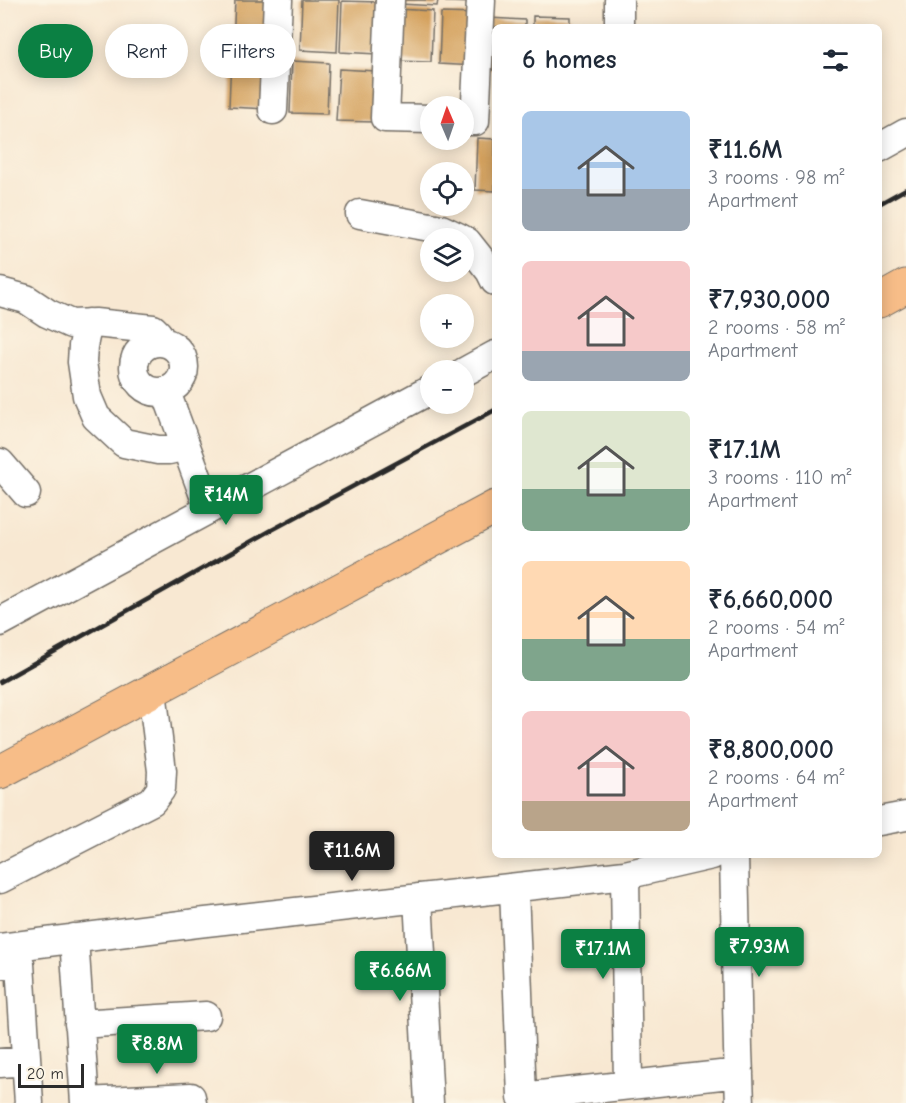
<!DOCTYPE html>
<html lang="en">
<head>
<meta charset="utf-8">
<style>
	body { margin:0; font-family:"Comic Neue",sans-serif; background:#f2f2f3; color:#1f2937; height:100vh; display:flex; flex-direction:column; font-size:22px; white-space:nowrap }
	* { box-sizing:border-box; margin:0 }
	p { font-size:20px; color:#747a83 }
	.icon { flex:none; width:33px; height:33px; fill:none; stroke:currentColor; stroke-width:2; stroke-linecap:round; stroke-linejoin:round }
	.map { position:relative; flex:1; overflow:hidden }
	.sheet { position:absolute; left:492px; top:24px; width:390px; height:834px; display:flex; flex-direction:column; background:#fff; border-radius:9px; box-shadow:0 3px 15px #0003 }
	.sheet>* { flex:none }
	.hud { position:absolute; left:18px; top:24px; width:384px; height:54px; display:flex; gap:12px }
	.needle { width:39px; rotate:358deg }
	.buttons { position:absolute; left:420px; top:96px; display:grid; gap:12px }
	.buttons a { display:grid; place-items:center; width:54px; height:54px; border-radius:50%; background:#fff; box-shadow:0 3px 15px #0003; font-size:30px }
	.scale { position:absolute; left:18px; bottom:15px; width:66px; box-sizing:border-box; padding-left:6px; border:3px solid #2b2b2b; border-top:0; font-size:16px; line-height:21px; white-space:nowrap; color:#2b2b2b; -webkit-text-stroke:4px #fcf5e5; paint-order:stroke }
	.price { position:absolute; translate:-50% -51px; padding:0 14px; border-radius:6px; background:#0b8043; color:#fff; font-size:20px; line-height:39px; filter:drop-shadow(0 2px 3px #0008) }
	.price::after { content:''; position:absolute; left:50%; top:36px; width:18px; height:14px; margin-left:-9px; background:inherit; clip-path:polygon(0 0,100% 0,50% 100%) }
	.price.on { background:#222; color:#fff }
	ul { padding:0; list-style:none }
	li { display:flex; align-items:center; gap:18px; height:150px; padding:0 30px }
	li span { display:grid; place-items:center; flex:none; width:168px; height:120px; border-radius:9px; color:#555 }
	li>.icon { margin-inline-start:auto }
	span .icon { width:72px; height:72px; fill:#fffc; stroke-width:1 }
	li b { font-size:26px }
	h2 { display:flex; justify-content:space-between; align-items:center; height:72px; padding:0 30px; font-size:26px }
	.pill { padding:0 21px; border-radius:27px; background:#fff; box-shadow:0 3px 15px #0003; font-size:21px; line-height:54px }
	.pill.on { background:#0b8043; color:#fff }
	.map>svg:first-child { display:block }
</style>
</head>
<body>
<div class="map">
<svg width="906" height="1103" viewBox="0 0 906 1103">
	<rect width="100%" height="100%" fill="#fcf5e5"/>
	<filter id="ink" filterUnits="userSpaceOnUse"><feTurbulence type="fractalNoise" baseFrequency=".0167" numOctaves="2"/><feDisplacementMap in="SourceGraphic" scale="12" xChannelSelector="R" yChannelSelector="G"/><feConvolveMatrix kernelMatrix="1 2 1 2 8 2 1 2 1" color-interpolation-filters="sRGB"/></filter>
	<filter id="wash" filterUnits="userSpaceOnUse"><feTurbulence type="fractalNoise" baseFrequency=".008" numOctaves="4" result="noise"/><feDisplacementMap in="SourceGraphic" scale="24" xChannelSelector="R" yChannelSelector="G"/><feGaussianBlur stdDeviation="1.35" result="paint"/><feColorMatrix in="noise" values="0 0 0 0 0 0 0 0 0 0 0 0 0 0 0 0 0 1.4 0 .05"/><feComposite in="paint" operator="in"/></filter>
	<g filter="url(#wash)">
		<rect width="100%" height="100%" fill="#f8e8d2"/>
		<g id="blocks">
			<path fill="#d4a15d" d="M235,0H272L270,45L233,44Z
				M302,0H339L337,52L300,50Z
				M400,0H438L437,6L400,4Z
				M446,0H479V3L446,2Z
				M342,1L380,2L377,54L340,52Z
				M396,9L433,11L431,62L394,61Z
				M441,13L478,14L476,66L439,64Z
				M533,16L570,17V27H533Z
				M488,18L525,20V27H495V70H486Z
				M231,56L269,57L267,109L229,107Z
				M292,61L329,63L327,114L290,113Z
				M339,69L376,71L374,122L336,121Z
				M477,138L495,139V191L475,190Z"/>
		</g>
	</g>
	<g filter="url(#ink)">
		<use href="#blocks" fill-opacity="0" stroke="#736d65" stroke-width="1.5"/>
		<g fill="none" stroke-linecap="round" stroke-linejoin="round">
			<defs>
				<path id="minor" d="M390,0L385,118L430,119
					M619,0V27
					M273,110L278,0
					M464,121H475L481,0
					M879,148L906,133
					M360,214L441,229L460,238
					M464,240L467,242L490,271L495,281
					M0,292L26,299L47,313L71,324L95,323L153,329L158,334L159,342
					M88,323L83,346L82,362L87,396L96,417L124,443L158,450H169L186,446
					M134 367a25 25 0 1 1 50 0a25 25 0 1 1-50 0Z
					M464,372L495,355
					M166,392L209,509
					M0,463L26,493
					M0,622L430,390
					M879,821L906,816
					M734,855L738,1049L740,1103
					M625,875L628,1085
					M0,879L152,801L161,789L162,771L152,691
					M514,888L522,1097L739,1073
					M418,898L429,1103
					M74,938L85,1103
					M0,948L197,923L625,875L712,855
					M0,964H20L29,1103
					M79,1024L206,1016
					M0,1063L26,1061
					M85,1102L191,1097L192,1103"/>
				<path id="major" d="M879,301L906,286
					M0,772L495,507"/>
			</defs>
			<use href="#minor" stroke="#736d65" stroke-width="31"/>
			<use href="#major" stroke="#736d65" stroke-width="35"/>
			<use href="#minor" stroke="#fff" stroke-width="28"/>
			<use href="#major" stroke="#f7bd88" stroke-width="33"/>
			<path stroke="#2b2b2b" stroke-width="4.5" d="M879,204L906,189
				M0,682L270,531L495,410"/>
		</g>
	</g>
</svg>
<div class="buttons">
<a><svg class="needle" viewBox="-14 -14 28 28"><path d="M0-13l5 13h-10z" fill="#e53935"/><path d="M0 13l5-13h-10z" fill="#747a83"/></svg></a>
<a><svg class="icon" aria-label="locate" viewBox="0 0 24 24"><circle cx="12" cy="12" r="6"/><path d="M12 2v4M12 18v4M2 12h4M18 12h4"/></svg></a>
<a><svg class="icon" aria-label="layers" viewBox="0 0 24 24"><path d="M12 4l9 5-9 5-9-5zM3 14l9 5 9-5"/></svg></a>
<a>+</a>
<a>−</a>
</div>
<div class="scale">20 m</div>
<b class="price" style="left:226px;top:526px">₹14M</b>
<b class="price on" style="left:352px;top:882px">₹11.6M</b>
<b class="price" style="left:759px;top:978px">₹7.93M</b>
<b class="price" style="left:603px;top:980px">₹17.1M</b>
<b class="price" style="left:400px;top:1002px">₹6.66M</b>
<b class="price" style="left:157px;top:1075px">₹8.8M</b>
<div class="hud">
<a class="pill on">Buy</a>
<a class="pill">Rent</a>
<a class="pill">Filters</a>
</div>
<section class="sheet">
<h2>6 homes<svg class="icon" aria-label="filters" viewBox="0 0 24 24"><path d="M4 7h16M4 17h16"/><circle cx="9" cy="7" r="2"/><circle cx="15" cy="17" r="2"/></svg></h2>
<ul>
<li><span style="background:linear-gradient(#a9c7e8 65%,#9aa5b1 0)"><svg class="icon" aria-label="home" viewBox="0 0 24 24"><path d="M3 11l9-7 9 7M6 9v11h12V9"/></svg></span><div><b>₹11.6M</b><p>3 rooms · 98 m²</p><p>Apartment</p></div></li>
<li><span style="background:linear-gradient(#f6c9c9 75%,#9aa5b1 0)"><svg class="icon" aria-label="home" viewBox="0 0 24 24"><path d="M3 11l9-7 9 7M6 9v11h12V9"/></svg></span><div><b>₹7,930,000</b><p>2 rooms · 58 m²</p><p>Apartment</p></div></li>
<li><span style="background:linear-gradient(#dfe7d0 65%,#7fa58c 0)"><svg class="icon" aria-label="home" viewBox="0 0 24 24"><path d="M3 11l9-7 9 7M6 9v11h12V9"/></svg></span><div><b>₹17.1M</b><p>3 rooms · 110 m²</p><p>Apartment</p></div></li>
<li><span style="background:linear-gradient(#ffd9b3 65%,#7fa58c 0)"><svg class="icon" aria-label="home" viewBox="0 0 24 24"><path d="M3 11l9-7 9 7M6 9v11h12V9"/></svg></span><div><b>₹6,660,000</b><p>2 rooms · 54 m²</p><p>Apartment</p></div></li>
<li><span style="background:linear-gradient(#f6c9c9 75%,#b9a48a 0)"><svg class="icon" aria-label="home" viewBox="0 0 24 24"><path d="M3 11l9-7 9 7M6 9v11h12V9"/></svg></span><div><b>₹8,800,000</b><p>2 rooms · 64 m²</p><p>Apartment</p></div></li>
</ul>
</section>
</div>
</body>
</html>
